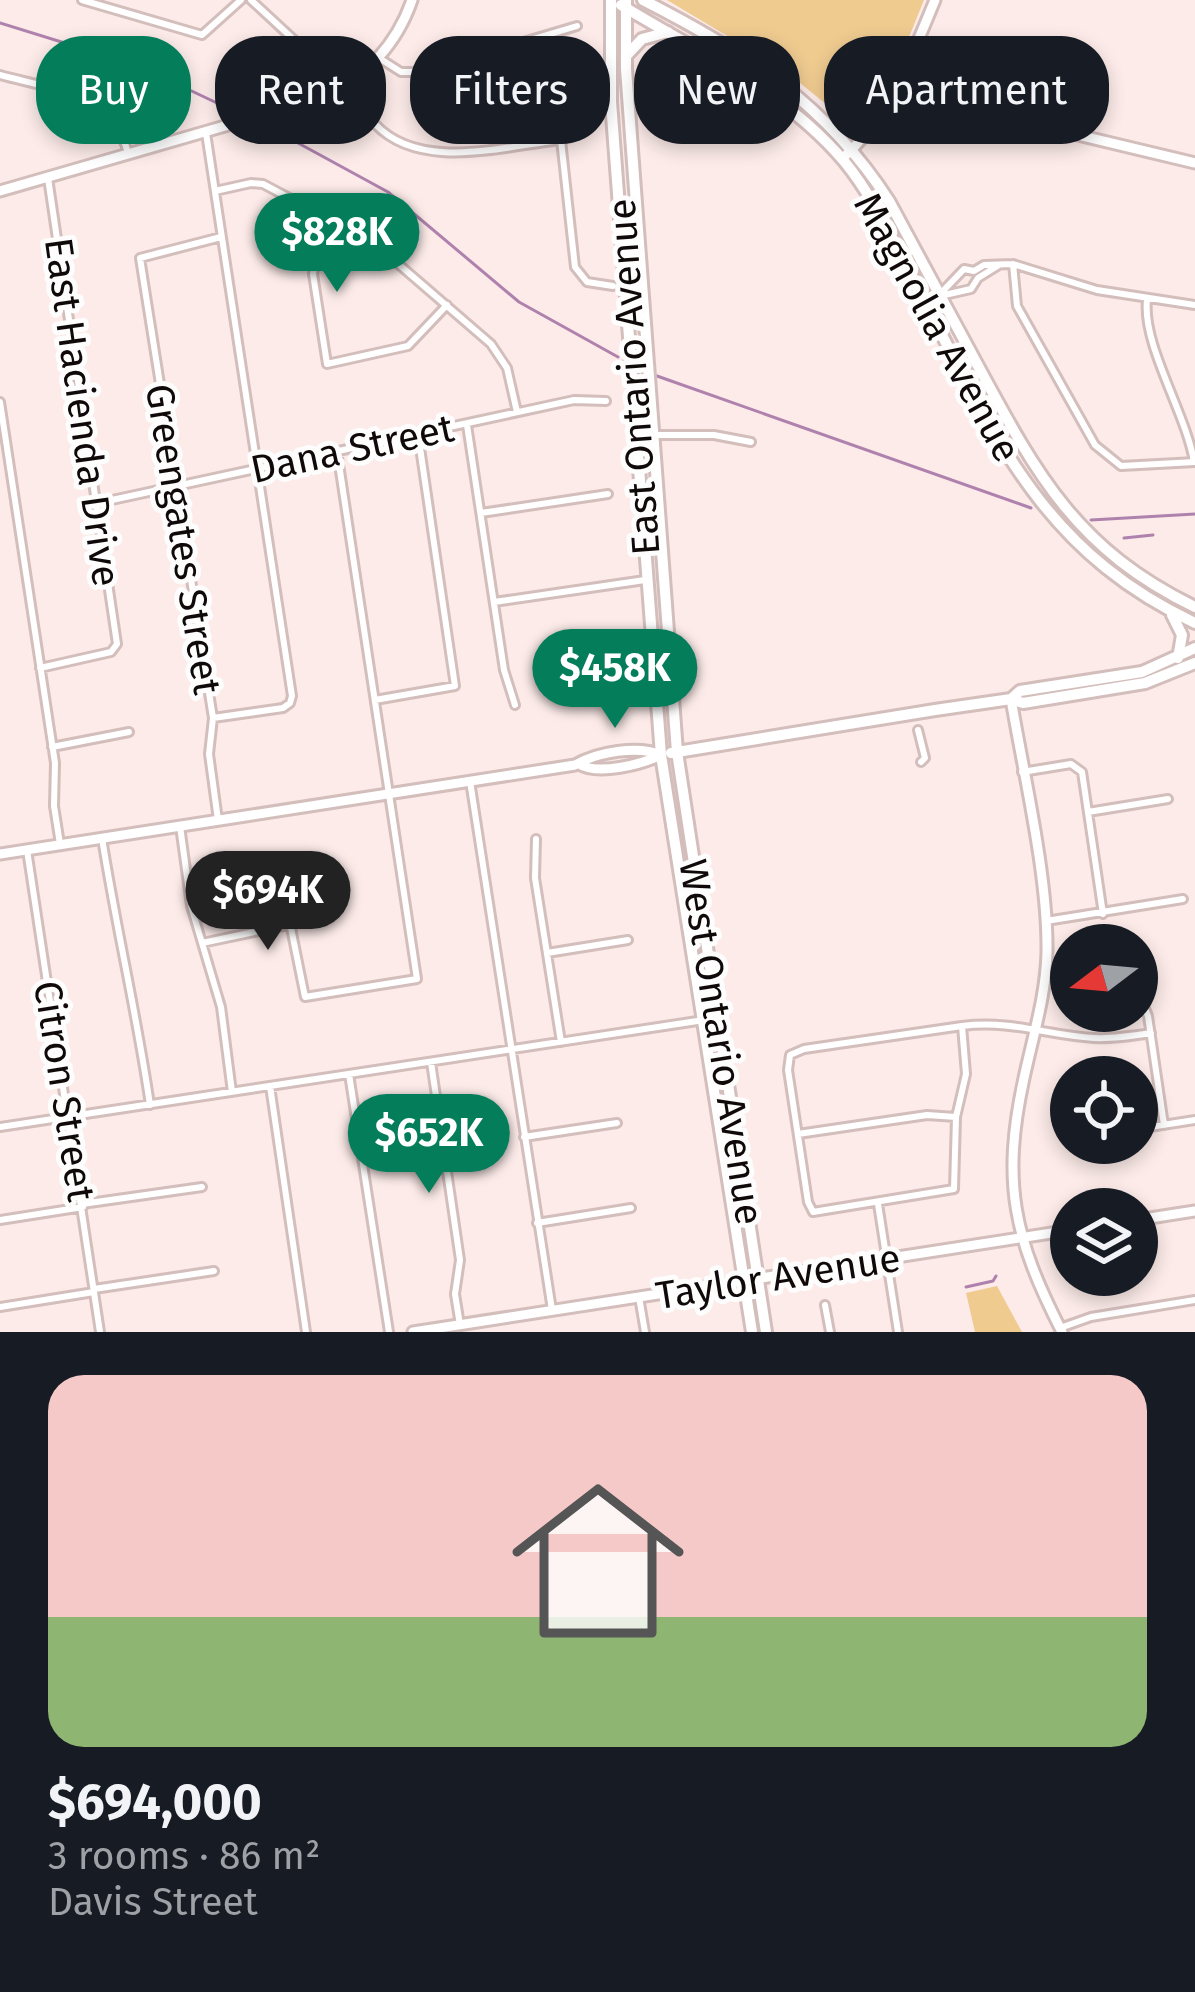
<!DOCTYPE html>
<html lang="en">
<head>
<meta charset="utf-8">
<style>
	body { margin:0; font-family:"Fira Sans",sans-serif; background:#20242c; color:#f1f3f6; height:100vh; display:flex; flex-direction:column; font-size:45px; white-space:nowrap }
	* { box-sizing:border-box; margin:0 }
	p { font-size:39px; color:#9ea1a6 }
	.icon { flex:none; width:66px; height:66px; fill:none; stroke:currentColor; stroke-width:2; stroke-linecap:round; stroke-linejoin:round }
	.map { position:relative; height:1332px; overflow:hidden }
	.panel { display:flex; flex-direction:column; background:#171b24; flex:1 }
	.panel>* { flex:none }
	.top-card { position:absolute; left:36px; top:36px; width:1125px; height:108px; display:flex; gap:24px }
	.needle { width:78px; rotate:254deg }
	.tools { position:absolute; left:1050px; top:924px; display:grid; gap:24px }
	.tools a { display:grid; place-items:center; width:108px; height:108px; border-radius:50%; background:#171b24; box-shadow:0 6px 18px #0003; font-size:60px }
	.price { position:absolute; translate:-50% -102px; padding:0 27px; border-radius:42px; background:#047d5b; color:#fff; font-size:39px; line-height:78px; filter:drop-shadow(0 3px 6px #0008) }
	.price::after { content:''; position:absolute; left:50%; top:72px; width:36px; height:27px; margin-left:-18px; background:inherit; clip-path:polygon(0 0,100% 0,50% 100%) }
	.price.selected { background:#222; color:#fff }
	ul { padding:0; list-style:none }
	li { display:grid; align-content:center; gap:24px; height:636px; padding:0 48px }
	li+li { border-top:3px solid #363941 }
	li span { display:grid; place-items:center; height:372px; border-radius:36px; color:#555 }
	li>.icon { margin-inline-start:auto }
	span .icon { width:216px; height:216px; fill:#fffc; stroke-width:1 }
	li b { font-size:51px }
	.pill { padding:0 42px; border-radius:48px; background:#171b24; box-shadow:0 6px 18px #0003; font-size:42px; line-height:108px }
	.pill.selected { background:#047d5b; color:#fff }
	.map>svg:first-child { display:block }
</style>
</head>
<body>
<div class="map">
<svg width="1195" height="1332" viewBox="0 0 1195 1332">
	<rect width="100%" height="100%" fill="#fcebe9"/>
	<path fill="#efcb90" d="M667,0H924L890,84L858,130L784,70Z
		M997,1286L1022,1332H975L966,1293Z"/>
	<g fill="none" stroke-linecap="round" stroke-linejoin="round">
		<path stroke="#af82ae" stroke-width="3" d="M0,23L139,66L238,113
			M265,125L388,192L519,302L618,357
			M657,376L1031,508
			M1091,520L1195,514
			M1124,538L1153,535
			M966,1287L993,1281L996,1276"/>
		<defs>
			<path id="street" d="M82,0L202,35L241,0
				M251,0L345,87
				M379,58L401,72H423L577,26
				M0,75C51,89 112,94 128,153
				M356,80C364,94 363,111 375,124C420,172 504,146 561,140L575,267L587,282L613,286
				M206,133L292,696L290,703L283,708L213,718
				M215,191L251,183L263,184L374,243L491,344L507,368L517,412
				M336,222L316,259L313,274L327,364L408,346L447,305
				M1013,264L1017,306L1095,445L1121,466L1195,462
				M942,292L964,269L974,271L984,265L1013,264L1097,290L1195,305
				M1147,300C1142,345 1186,413 1194,462
				M926,303L940,296L971,289L978,278L999,265
				M0,402L55,763L54,806L60,844
				M467,425L504,670L515,705
				M637,435H714L751,442
				M98,503L574,400L606,401
				M481,513L608,494
				M494,602L645,580
				M40,668L111,652L117,644L48,178
				M375,700L455,686L418,434
				M918,730L925,758L921,762
				M52,747L129,732
				M1022,772L1071,764L1082,772L1103,914
				M470,781L552,1310
				M1088,812L1168,799
				M218,820L209,754L213,718L140,258L221,237
				M180,826L191,906L221,1007L232,1092
				M102,838C116,927 137,1015 150,1105
				M536,839L535,878L561,1042
				M27,850L100,1332
				M1046,921L1183,899
				M290,923L305,997L417,979L337,451
				M202,943L325,917
				M547,953L628,940
				M1137,988L1148,1016L1164,1125
				M962,1026L966,1074L956,1117L954,1189L813,1212L808,1202L788,1070L790,1055L804,1049L962,1026C1013,1020 1045,1035 1094,1038C1113,1039 1132,1036 1151,1033
				M431,1062L460,1260L455,1294L460,1325
				M349,1074L389,1332
				M270,1086L306,1332
				M0,1127L704,1020L716,1014
				M1137,1129L1195,1120
				M1065,1132L1071,1133
				M798,1134L927,1115L956,1117
				M524,1137L617,1123
				M82,1204L202,1187
				M878,1204L898,1332
				M0,1220L83,1207
				M537,1223L631,1208
				M94,1289L214,1271
				M639,1297L645,1332
				M825,1305L830,1332
				M0,1307L94,1292
				M1060,1328L1091,1317L1195,1300"/>
			<path id="secondary" d="M898,92L1195,163
				M842,159C891,114 910,60 935,0
				M0,191L325,97C366,77 397,44 412,0
				M1011,699C1024,776 1048,876 1047,952C1046,995 1033,1036 1024,1078C1001,1183 1014,1238 1062,1332
				M579,764C598,776 642,764 661,755
				M0,854L575,765C597,752 638,745 661,755
				M1137,1220L1195,1211
				M413,1332L1071,1230"/>
			<path id="primary" d="M611,0V102L661,755L752,1332
				M626,0V69L677,752L766,1332
				M643,0C745,52 826,103 889,201C918,255 948,310 977,364C1037,475 1076,549 1195,607
				M621,5C699,53 784,90 844,161C873,196 892,239 913,279C991,426 1035,548 1195,623
				M626,56L642,39L668,32
				M1172,615L1182,635L1178,658
				M1011,699L1020,691L1142,672L1195,648
				M671,753L935,710L1011,699L1023,703L1145,683L1195,663"/>
		</defs>
		<use href="#street" stroke="#d3bebc" stroke-width="12"/>
		<use href="#secondary" stroke="#d3bebc" stroke-width="15"/>
		<use href="#primary" stroke="#d3bebc" stroke-width="16"/>
		<use href="#street" stroke="#fff" stroke-width="6"/>
		<use href="#secondary" stroke="#fff" stroke-width="9"/>
		<use href="#primary" stroke="#fff" stroke-width="10"/>
	</g>
	<g text-anchor="middle" stroke-width="10" stroke-linejoin="round" paint-order="stroke">
		<g font-size="39" fill="#100909" stroke="#fdfdfd">
			<text transform="translate(938 327) rotate(61)" y="14">Magnolia Avenue</text>
			<text transform="translate(633 377) rotate(-94)" y="14">East Ontario Avenue</text>
			<text transform="translate(83 412) rotate(82)" y="14">East Hacienda Drive</text>
			<text transform="translate(352 448) rotate(-12)" y="14">Dana Street</text>
			<text transform="translate(184 539) rotate(81)" y="14">Greengates Street</text>
			<text transform="translate(722 1042) rotate(81)" y="14">West Ontario Avenue</text>
			<text transform="translate(65 1091) rotate(81)" y="14">Citron Street</text>
			<text transform="translate(778 1276) rotate(-9)" y="14">Taylor Avenue</text>
		</g>
	</g>
</svg>
<div class="tools">
<a><svg class="needle" viewBox="-14 -14 28 28"><path d="M0-13l5 13h-10z" fill="#e53935"/><path d="M0 13l5-13h-10z" fill="#9ea1a6"/></svg></a>
<a><svg class="icon" aria-label="locate" viewBox="0 0 24 24"><circle cx="12" cy="12" r="6"/><path d="M12 2v4M12 18v4M2 12h4M18 12h4"/></svg></a>
<a><svg class="icon" aria-label="layers" viewBox="0 0 24 24"><path d="M12 4l9 5-9 5-9-5zM3 14l9 5 9-5"/></svg></a>
</div>
<b class="price" style="left:337px;top:295px">$828K</b>
<b class="price" style="left:615px;top:731px">$458K</b>
<b class="price selected" style="left:268px;top:953px">$694K</b>
<b class="price" style="left:429px;top:1196px">$652K</b>
<div class="top-card">
<a class="pill selected">Buy</a>
<a class="pill">Rent</a>
<a class="pill">Filters</a>
<a class="pill">New</a>
<a class="pill">Apartment</a>
</div>
</div>
<section class="panel">
<ul>
<li><span style="background:linear-gradient(#f6c9c9 65%,#8fb573 0)"><svg class="icon" aria-label="home" viewBox="0 0 24 24"><path d="M3 11l9-7 9 7M6 9v11h12V9"/></svg></span><div><b>$694,000</b><p>3 rooms · 86 m²</p><p>Davis Street</p></div></li>
</ul>
</section>
</body>
</html>
